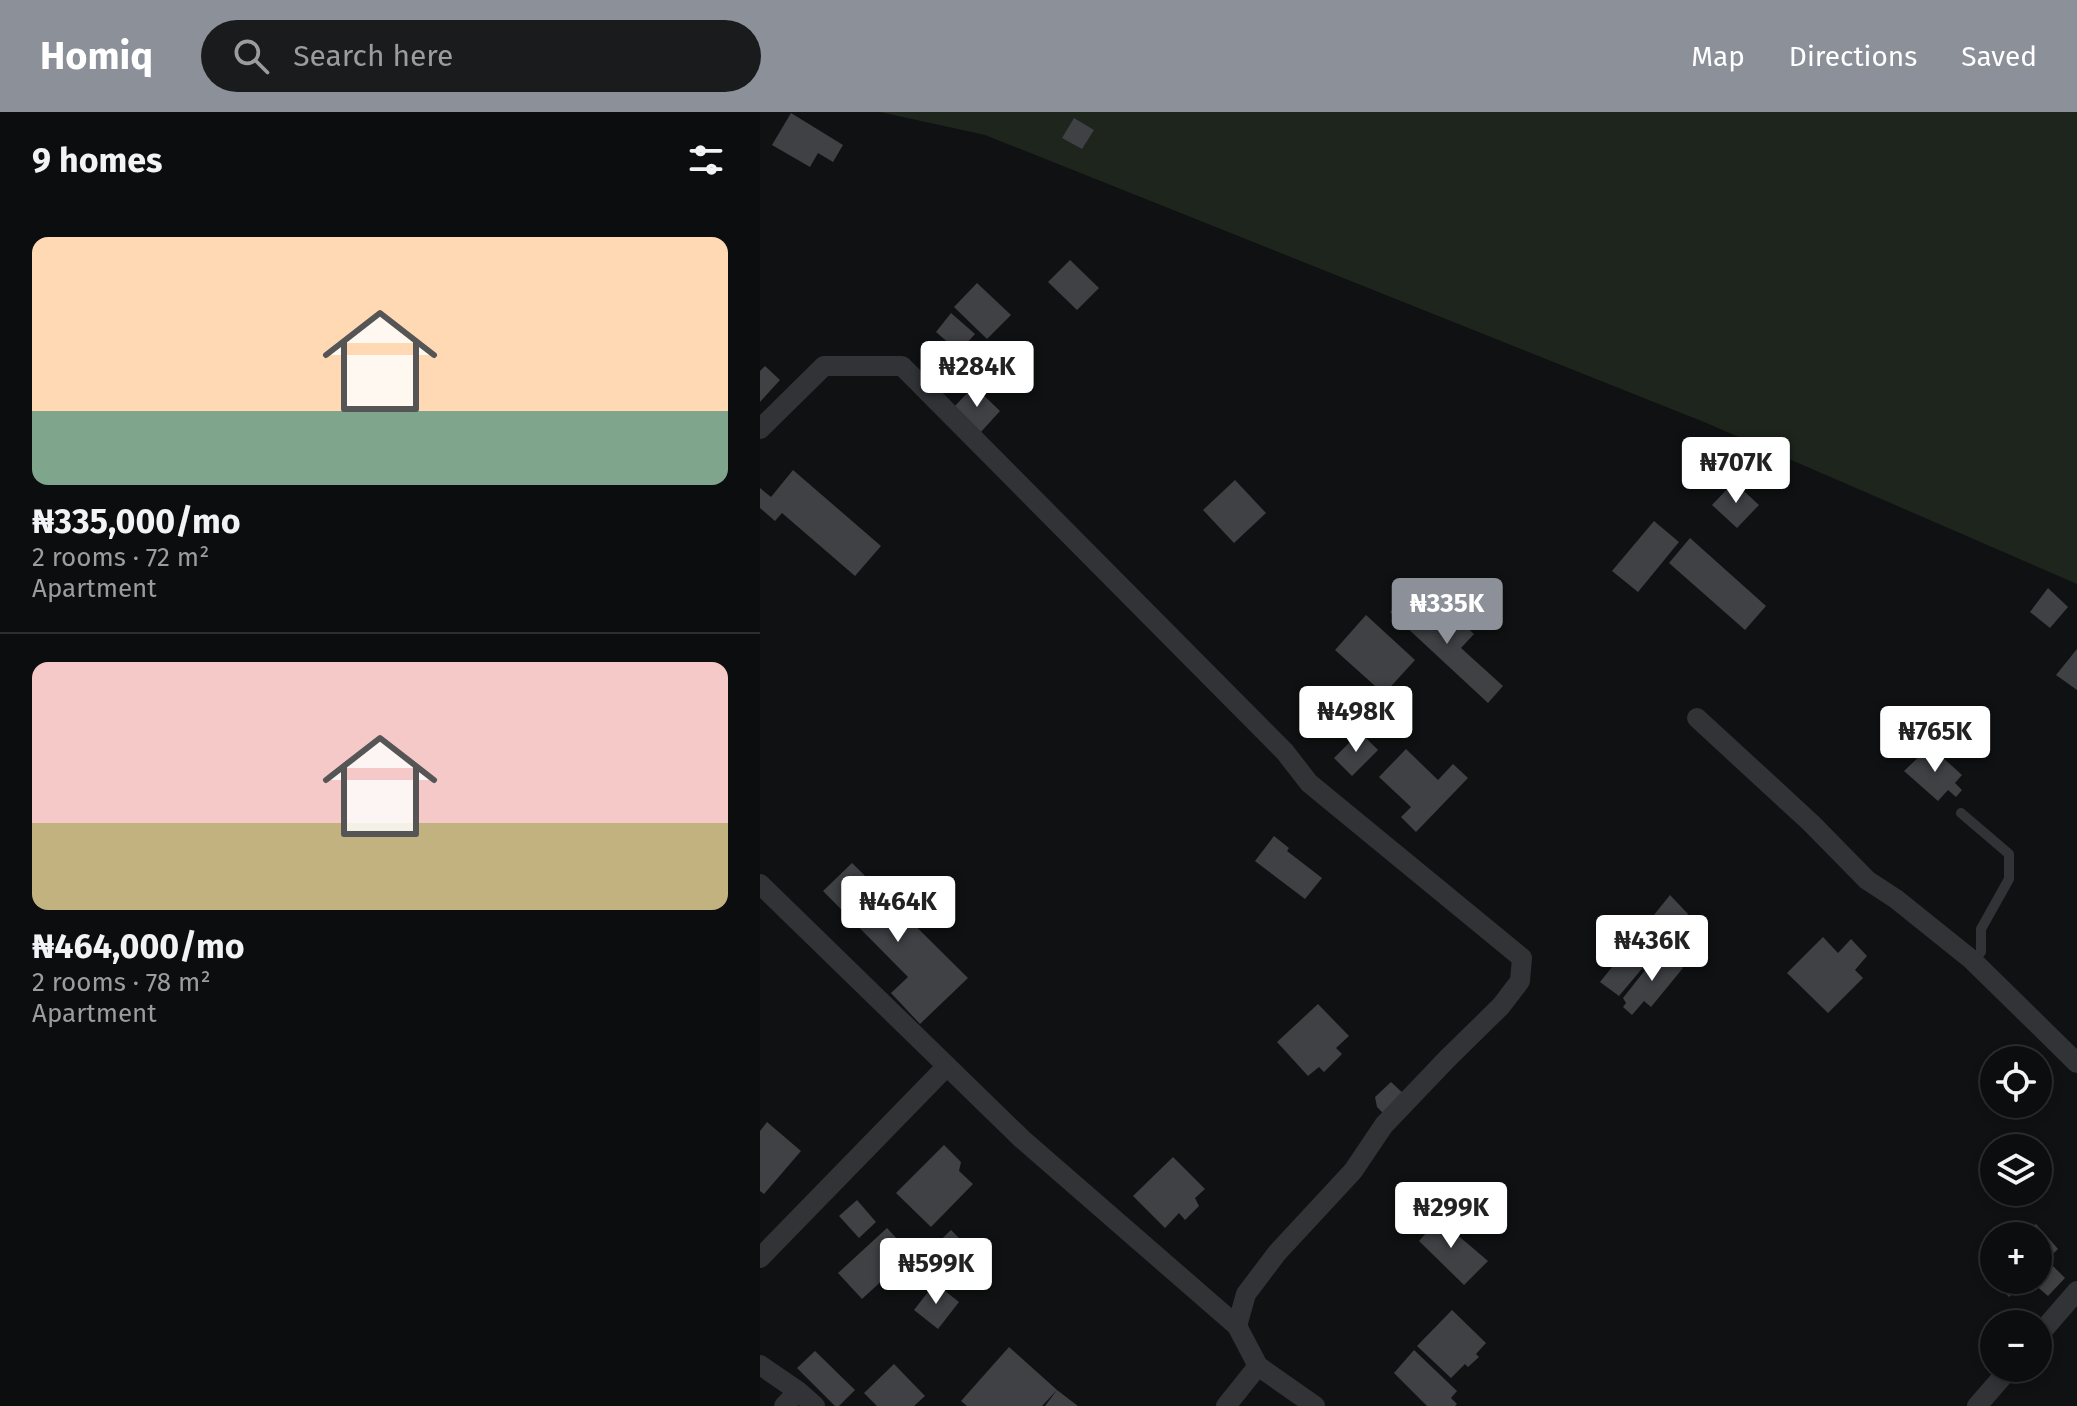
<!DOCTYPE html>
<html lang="en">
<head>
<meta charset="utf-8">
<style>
	body { margin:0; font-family:"Fira Sans",sans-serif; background:#1a1b1c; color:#f1f3f6; height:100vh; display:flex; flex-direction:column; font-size:30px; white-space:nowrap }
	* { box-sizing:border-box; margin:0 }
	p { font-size:26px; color:#9a9c9e }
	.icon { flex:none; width:44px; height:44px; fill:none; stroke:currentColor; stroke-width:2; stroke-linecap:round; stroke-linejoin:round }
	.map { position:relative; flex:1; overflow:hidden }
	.panel { display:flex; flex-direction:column; background:#0c0d0e; width:760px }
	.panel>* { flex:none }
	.controls { position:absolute; left:1220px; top:934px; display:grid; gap:16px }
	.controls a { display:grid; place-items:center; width:72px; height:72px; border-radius:50%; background:#0c0d0e; box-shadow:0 4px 12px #0003,0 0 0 2px #2c2d2e; font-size:40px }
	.price { position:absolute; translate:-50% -68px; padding:0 18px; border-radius:8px; background:#fff; color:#222; font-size:26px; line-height:52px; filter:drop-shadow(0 2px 4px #0008) }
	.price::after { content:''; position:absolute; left:50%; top:48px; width:24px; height:18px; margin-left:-12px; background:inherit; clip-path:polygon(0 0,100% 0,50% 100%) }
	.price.selected { background:#8c9099; color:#fff }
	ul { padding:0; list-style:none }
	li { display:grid; align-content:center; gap:16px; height:424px; padding:0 32px }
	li+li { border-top:2px solid #2c2d2e }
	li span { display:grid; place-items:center; height:248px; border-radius:16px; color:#555 }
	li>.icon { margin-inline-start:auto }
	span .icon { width:144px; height:144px; fill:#fffc; stroke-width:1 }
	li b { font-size:34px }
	h2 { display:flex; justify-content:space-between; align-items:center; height:96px; padding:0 32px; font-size:34px }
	header { display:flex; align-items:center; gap:48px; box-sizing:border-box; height:112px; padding:0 40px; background:#8c9099; color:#fff }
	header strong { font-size:38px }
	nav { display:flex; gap:44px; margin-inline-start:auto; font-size:28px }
	.search { width:560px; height:72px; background:#1a1b1c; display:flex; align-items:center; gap:20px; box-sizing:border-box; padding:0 28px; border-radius:44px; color:#9a9c9e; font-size:30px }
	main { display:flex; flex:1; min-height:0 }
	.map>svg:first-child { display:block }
</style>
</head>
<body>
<header>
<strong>Homiq</strong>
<div class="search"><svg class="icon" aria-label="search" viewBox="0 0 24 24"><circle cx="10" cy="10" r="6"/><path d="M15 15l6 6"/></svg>Search here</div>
<nav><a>Map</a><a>Directions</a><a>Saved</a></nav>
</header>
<main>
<section class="panel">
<h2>9 homes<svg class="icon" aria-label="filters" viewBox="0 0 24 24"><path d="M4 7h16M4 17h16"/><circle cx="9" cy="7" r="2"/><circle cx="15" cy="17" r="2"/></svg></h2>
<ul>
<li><span style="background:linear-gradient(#ffd9b3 70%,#7fa58c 0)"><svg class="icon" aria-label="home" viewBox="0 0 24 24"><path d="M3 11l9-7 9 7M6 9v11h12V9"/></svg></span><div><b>₦335,000/mo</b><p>2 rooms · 72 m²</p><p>Apartment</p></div></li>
<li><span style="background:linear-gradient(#f6c9c9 65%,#c2b280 0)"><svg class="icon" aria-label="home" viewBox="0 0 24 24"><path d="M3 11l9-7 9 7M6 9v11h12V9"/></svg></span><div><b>₦464,000/mo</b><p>2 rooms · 78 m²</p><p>Apartment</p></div></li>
</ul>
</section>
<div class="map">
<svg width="1317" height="1294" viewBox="0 0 1317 1294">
	<rect width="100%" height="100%" fill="#101112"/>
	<path fill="#1d251d" d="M120,0H1317V472L944,310L225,23Z"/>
	<path fill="#3f4145" d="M31,1L83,33L73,50L58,41L50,55L12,33Z
		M314,6L334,18L322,37L302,26Z
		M310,148L339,176L317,198L288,170Z
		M217,171L251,203L227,227L194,195Z
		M191,201L215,222L199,240L176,220Z
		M5,254L20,268L0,290V259Z
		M214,274L240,299L220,321L193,296Z
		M33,358L121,434L95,464L22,401L15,409L0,396V376L11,385Z
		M475,368L506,401L474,431L443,398Z
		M974,370L999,393L977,416L952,393Z
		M894,409L919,430L878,480L852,459Z
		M930,426L1006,494L985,518L909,451Z
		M1288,476L1308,495L1290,516L1270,500Z
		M648,481L691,520L701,510L714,522L701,536L743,574L728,591L630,500Z
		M606,503L655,548L624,582L575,538Z
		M1317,537V578L1296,563Z
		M600,620L618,638L592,664L574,646Z
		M1170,634L1202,663L1195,671L1202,678L1196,685L1188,678L1178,689L1144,659Z
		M646,637L678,668L693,652L708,666L656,720L641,705L651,695L619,665Z
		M514,724L529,736L527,739L562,766L545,787L495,749Z
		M92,751L208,866L160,912L131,881L148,865L63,779Z
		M910,783L928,802L859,884L840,870Z
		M1063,825L1078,841L1091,827L1107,844L1095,858L1103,866L1068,901L1027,861Z
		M901,838L923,856L891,895L884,889L872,903L863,895L866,891L863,886Z
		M558,892L589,924L576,936L582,942L564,960L559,955L548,964L517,930Z
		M631,970L645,983L625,1003L617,995L615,985Z
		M7,1010L41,1039L4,1082L0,1079V1019Z
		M184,1033L201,1050L199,1059L213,1072L171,1115L136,1081Z
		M413,1045L445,1077L435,1086L439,1094L425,1108L419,1101L405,1116L373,1084Z
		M97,1088L116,1110L99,1126L79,1104Z
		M674,1103L728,1149L704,1173L659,1129L666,1121L659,1115Z
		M1276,1112L1298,1137L1278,1156V1124H1264Z
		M127,1116L151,1142L102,1187L78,1161Z
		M191,1118L207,1134L175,1165L160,1148Z
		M1292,1153L1305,1166L1288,1184L1274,1172Z
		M1234,1156V1168H1266L1249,1185L1228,1162Z
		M175,1171L199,1190L178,1217L154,1198Z
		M692,1198L726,1231L716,1242L719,1245L708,1255L705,1252L691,1266L657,1234Z
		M249,1235L297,1278L282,1294H207L201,1289Z
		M654,1238L697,1279L691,1286L697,1292L695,1294H667L634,1261Z
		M55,1239L95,1278L79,1294H75L37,1256Z
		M134,1252L165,1284L154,1294H117L104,1281Z
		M297,1278L318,1294H285Z"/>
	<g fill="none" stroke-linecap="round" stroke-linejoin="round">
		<path stroke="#313337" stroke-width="10" d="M1201,701L1249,742V767L1221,817V840L1212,848"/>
		<path stroke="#313337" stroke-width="20" d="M0,317L64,254H142L525,640L549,671L762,846L760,869L741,894L687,947L624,1013L593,1059L517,1141L486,1182L477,1214
			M937,606L1051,711L1107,768L1136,787L1212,848L1317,951
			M0,772L262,1027L477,1214L498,1254
			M0,1146L187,954
			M1278,1224L1317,1179
			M0,1253L38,1279L55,1294
			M24,1294L38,1279
			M466,1294L498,1254L555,1294
			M1217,1294L1250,1256"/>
	</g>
</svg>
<div class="controls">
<a><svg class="icon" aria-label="locate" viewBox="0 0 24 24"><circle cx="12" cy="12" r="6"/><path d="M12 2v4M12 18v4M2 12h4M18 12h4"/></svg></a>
<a><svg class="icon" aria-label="layers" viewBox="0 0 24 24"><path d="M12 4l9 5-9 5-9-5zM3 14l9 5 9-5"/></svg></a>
<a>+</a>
<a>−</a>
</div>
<b class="price" style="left:217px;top:297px">₦284K</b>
<b class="price" style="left:976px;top:393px">₦707K</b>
<b class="price selected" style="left:687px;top:534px">₦335K</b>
<b class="price" style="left:596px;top:642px">₦498K</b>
<b class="price" style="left:1175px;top:662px">₦765K</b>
<b class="price" style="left:138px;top:832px">₦464K</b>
<b class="price" style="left:892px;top:871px">₦436K</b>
<b class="price" style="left:691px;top:1138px">₦299K</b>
<b class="price" style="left:176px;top:1194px">₦599K</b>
</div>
</main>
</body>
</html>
